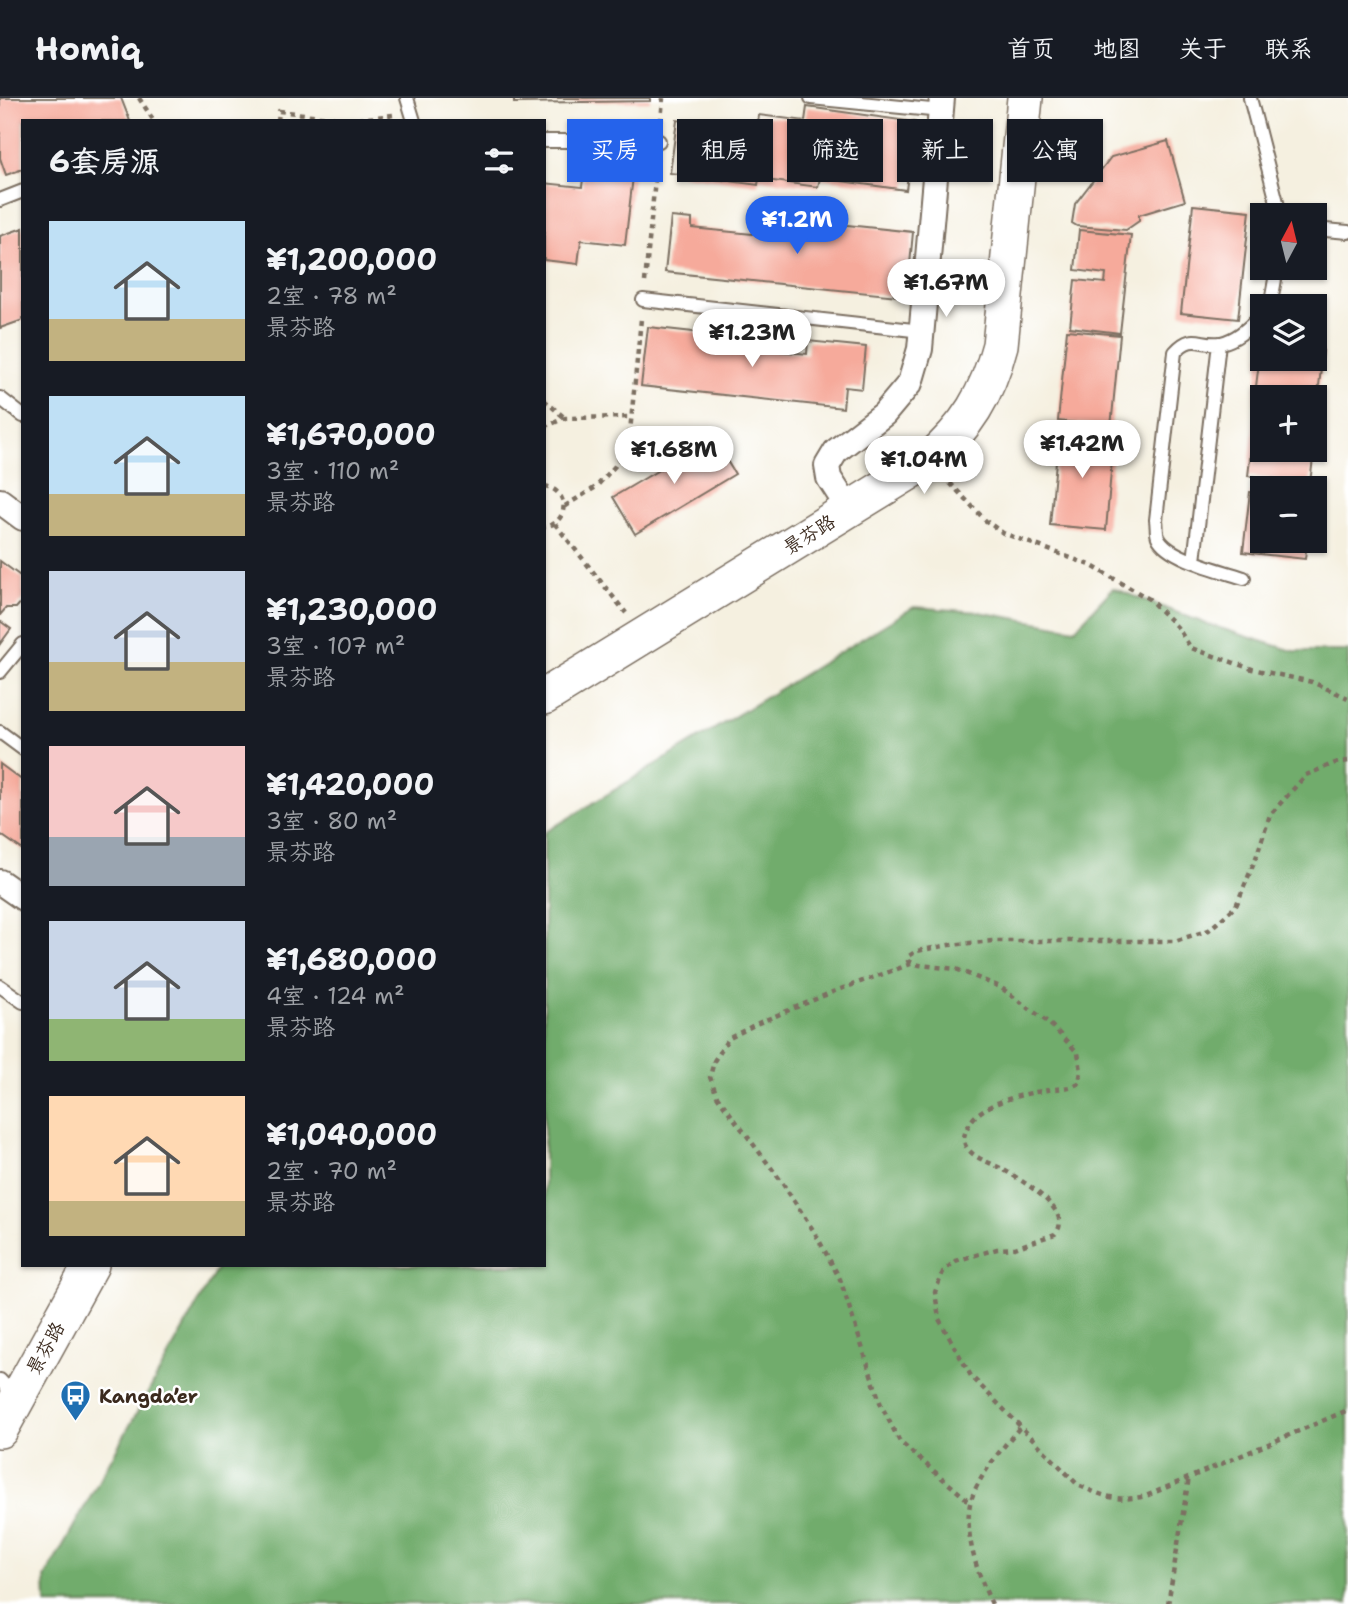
<!DOCTYPE html>
<html lang="zh">
<head>
<meta charset="utf-8">
<style>
	body { margin:0; font-family:"Shantell Sans","LXGW WenKai TC",sans-serif; background:#20242c; color:#f1f3f6; height:100vh; display:flex; flex-direction:column; font-size:26px; white-space:nowrap }
	* { box-sizing:border-box; margin:0 }
	p { font-size:23px; color:#9ea1a6 }
	.icon { flex:none; width:38px; height:38px; fill:none; stroke:currentColor; stroke-width:2; stroke-linecap:round; stroke-linejoin:round }
	.map { position:relative; flex:1; overflow:hidden }
	.sheet { position:absolute; left:21px; top:21px; width:525px; height:1148px; display:flex; flex-direction:column; background:#171b24; border-radius:0px; box-shadow:0 2px 5px #0004 }
	.sheet>* { flex:none }
	.hud { position:absolute; left:567px; top:21px; width:665px; height:63px; display:flex; gap:14px }
	.needle { width:46px; rotate:7deg }
	.fabs { position:absolute; left:1250px; top:105px; display:grid; gap:14px }
	.fabs a { display:grid; place-items:center; width:77px; height:77px; border-radius:0px; background:#171b24; box-shadow:0 2px 5px #0004; font-size:35px }
	.price { position:absolute; translate:-50% -60px; padding:0 16px; border-radius:24px; background:#fff; color:#222; font-size:23px; line-height:46px; filter:drop-shadow(0 2px 4px #0008) }
	.price::after { content:''; position:absolute; left:50%; top:42px; width:21px; height:16px; margin-left:-10px; background:inherit; clip-path:polygon(0 0,100% 0,50% 100%) }
	.price.active { background:#2563eb; color:#fff }
	ul { padding:0; list-style:none }
	li { display:flex; align-items:center; gap:21px; height:175px; padding:0 28px }
	li span { display:grid; place-items:center; flex:none; width:196px; height:140px; border-radius:0px; color:#555 }
	li>.icon { margin-inline-start:auto }
	span .icon { width:84px; height:84px; fill:#fffc; stroke-width:1 }
	li b { font-size:30px }
	h2 { display:flex; justify-content:space-between; align-items:center; height:84px; padding:0 28px; font-size:30px }
	.tag { padding:0 24px; border-radius:0px; background:#171b24; box-shadow:0 2px 5px #0004; font-size:24px; line-height:63px }
	.tag.active { background:#2563eb; color:#fff }
	header { display:flex; align-items:center; gap:42px; box-sizing:border-box; height:98px; padding:0 35px; background:#171b24; border-bottom:2px solid #363941 }
	header strong { font-size:33px }
	nav { display:flex; gap:38px; margin-inline-start:auto; font-size:24px }
	.map>svg:first-child { display:block }
</style>
</head>
<body>
<header>
<strong>Homiq</strong>
<nav><a>首页</a><a>地图</a><a>关于</a><a>联系</a></nav>
</header>
<div class="map">
<svg width="1348" height="1506" viewBox="0 0 1348 1506">
	<rect width="100%" height="100%" fill="#fff"/>
	<filter id="ink" filterUnits="userSpaceOnUse"><feTurbulence type="fractalNoise" baseFrequency=".0143" numOctaves="2"/><feDisplacementMap in="SourceGraphic" scale="14" xChannelSelector="R" yChannelSelector="G"/><feConvolveMatrix kernelMatrix="1 2 1 2 8 2 1 2 1" color-interpolation-filters="sRGB"/></filter>
	<filter id="wash" filterUnits="userSpaceOnUse"><feTurbulence type="fractalNoise" baseFrequency=".00686" numOctaves="4" result="noise"/><feDisplacementMap in="SourceGraphic" scale="28" xChannelSelector="R" yChannelSelector="G"/><feGaussianBlur stdDeviation="1.57" result="paint"/><feColorMatrix in="noise" values="0 0 0 0 0 0 0 0 0 0 0 0 0 0 0 0 0 1.4 0 .05"/><feComposite in="paint" operator="in"/></filter>
	<g filter="url(#wash)">
		<rect width="100%" height="100%" fill="#f5f0e0"/>
		<path fill="#71ac6c" stroke="#566b45" stroke-width="2" d="M1113,490L1204,525L1293,553H1348V1506H46L45,1480L219,1167H544V735L914,509L979,514L1075,531Z"/>
		<g id="blocks">
			<path fill="#f6aa9b" d="M0,0H121L130,23H23V71L6,77L0,60Z
				M514,0H650V3L514,5Z
				M807,9L915,24L906,92L820,80L818,89L759,81L758,87L670,75L677,22L757,32L759,17L805,23Z
				M1168,43L1185,103L1139,117V123L1126,132L1077,128L1072,125L1075,106L1111,59Z
				M585,65L634,70L625,147L581,142L578,166L544,162V85L582,89Z
				M1193,107L1250,113L1238,221L1181,215Z
				M671,119L692,121V130L752,136L753,125L799,130L800,122L913,134L907,199L665,174Z
				M23,130V222L0,230V138Z
				M1079,132L1131,137L1120,235L1070,229L1075,182L1105,185L1106,176L1075,172Z
				M648,229L702,235L701,245L807,256L808,243L866,249L862,291L845,289L843,310L641,288Z
				M1067,232L1120,237L1111,329L1058,323Z
				M1314,252L1323,253L1316,314L1314,299H1262V306L1254,305L1260,256L1262,261H1314Z
				M1255,318L1262,319V352H1314L1310,385L1248,378Z
				M1059,332L1114,338L1106,432L1050,427Z
				M713,340L735,376L635,436L613,399Z
				M1250,394L1262,395V443H1307L1305,461L1243,454Z
				M0,463L23,480V502L16,510H6L0,517Z
				M0,523L11,531L0,546Z
				M0,666L23,683V752L0,736Z"/>
		</g>
	</g>
	<g filter="url(#ink)">
		<use href="#blocks" fill-opacity="0" stroke="#7c6f62" stroke-width="2"/>
		<g fill="none" stroke-linecap="round" stroke-linejoin="round">
			<defs>
				<path id="lane" d="M407,0L414,23
					M811,0L941,13
					M1250,0L1278,108L1283,117
					M544,43H659
					M0,102L23,93
					M1314,131L1348,134
					M643,202L922,233
					M1268,208L1271,204L1277,170
					M0,300L23,318
					M1194,463L1219,245
					M1244,480C1223,473 1167,460 1158,439C1156,434 1157,427 1156,422L1175,254C1193,234 1200,248 1221,245C1238,241 1249,229 1262,217
					M0,574L23,546
					M0,634L23,651
					M0,888L23,904
					M0,1282L16,1300"/>
				<path id="street" d="M0,403L23,420
					M849,411L829,380L827,368L836,353L884,316L910,285L920,251L942,0
					M0,784L23,800"/>
				<path id="secondary" d="M544,599L929,362C967,329 987,297 1000,247L1025,0
					M0,1332L91,1167"/>
			</defs>
			<use href="#lane" stroke="#7c6f62" stroke-width="16"/>
			<use href="#street" stroke="#7c6f62" stroke-width="28"/>
			<use href="#secondary" stroke="#7c6f62" stroke-width="38"/>
			<path stroke="#7c6f62" stroke-width="4.5" stroke-dasharray="5 5" stroke-linecap="butt" d="M139,0L154,23
				M278,23L279,13L352,22L393,17
				M661,24L663,0
				M645,184L657,61
				M544,302L565,320
				M544,329L565,320L631,319
				M950,385L986,423L1003,435L1090,467L1149,501L1177,529L1191,550L1252,571L1312,584L1348,600
				M544,388C570,392 570,425 544,429
				M565,408L596,389L615,368L629,344L641,221
				M555,426L626,515
				M1348,663L1335,665L1306,677L1270,717L1256,760L1236,808L1209,832L1175,843H993L949,847L917,853L909,858L908,863L919,867L956,871L1000,889L1049,925L1078,955L1081,973L1079,985C1069,991 1059,990 1048,992C1026,995 981,1005 970,1025C965,1033 961,1042 967,1050C976,1062 993,1065 1004,1072C1021,1082 1076,1114 1055,1136L1015,1150L997,1151L955,1163L943,1174L935,1194L939,1221L971,1278L1078,1387C1105,1399 1117,1404 1146,1398L1348,1312
				M911,866L835,893L756,926L728,941L714,963L710,979L717,998L781,1083L815,1135L840,1181L881,1307L900,1344L970,1404
				M992,1506C978,1478 964,1437 970,1406C976,1380 1004,1348 1021,1328
				M1168,1506L1189,1379"/>
			<use href="#lane" stroke="#fff" stroke-width="12"/>
			<use href="#street" stroke="#fff" stroke-width="24"/>
			<use href="#secondary" stroke="#fff" stroke-width="35"/>
		</g>
	</g>
	<defs>
		<symbol id="bus-pin" viewBox="-11 -11 22 30"><path d="M0 17L-7.5 6A9.5 9.5 0 1 1 7.5 6Z" fill="#1f6fb2" stroke="#fff"/><path d="M-5-6H5V4H4V6H2V4H-2V6H-4V4H-5ZM-3.5-4V0h7V-4ZM-3.5 1.2v1.5H-2V1.2ZM2 1.2v1.5H3.5V1.2Z" fill="#fff"/></symbol>
	</defs>
	<g fill-rule="evenodd">
		<use href="#bus-pin" x="58" y="1280" width="35" height="47"/>
	</g>
	<g text-anchor="middle" stroke-width="5" stroke-linejoin="round" paint-order="stroke">
		<g font-size="19" fill="#3b2a1e" stroke="#fff">
			<text transform="translate(809 436) rotate(-32)" y="7">景芬路</text>
			<text transform="translate(45 1250) rotate(-61)" y="7">景芬路</text>
		</g>
		<g font-size="19" font-weight="bold" fill="#3b2a1e" stroke="#fff" text-anchor="start">
			<text x="99" y="1305">Kangda’er</text>
		</g>
	</g>
</svg>
<div class="fabs">
<a><svg class="needle" viewBox="-14 -14 28 28"><path d="M0-13l5 13h-10z" fill="#e53935"/><path d="M0 13l5-13h-10z" fill="#9ea1a6"/></svg></a>
<a><svg class="icon" aria-label="layers" viewBox="0 0 24 24"><path d="M12 4l9 5-9 5-9-5zM3 14l9 5 9-5"/></svg></a>
<a>+</a>
<a>−</a>
</div>
<b class="price active" style="left:797px;top:158px">¥1.2M</b>
<b class="price" style="left:946px;top:221px">¥1.67M</b>
<b class="price" style="left:752px;top:271px">¥1.23M</b>
<b class="price" style="left:1082px;top:382px">¥1.42M</b>
<b class="price" style="left:674px;top:388px">¥1.68M</b>
<b class="price" style="left:924px;top:398px">¥1.04M</b>
<div class="hud">
<a class="tag active">买房</a>
<a class="tag">租房</a>
<a class="tag">筛选</a>
<a class="tag">新上</a>
<a class="tag">公寓</a>
</div>
<section class="sheet">
<h2>6套房源<svg class="icon" aria-label="filters" viewBox="0 0 24 24"><path d="M4 7h16M4 17h16"/><circle cx="9" cy="7" r="2"/><circle cx="15" cy="17" r="2"/></svg></h2>
<ul>
<li><span style="background:linear-gradient(#bfe0f5 70%,#c2b280 0)"><svg class="icon" aria-label="home" viewBox="0 0 24 24"><path d="M3 11l9-7 9 7M6 9v11h12V9"/></svg></span><div><b>¥1,200,000</b><p>2室 · 78 m²</p><p>景芬路</p></div></li>
<li><span style="background:linear-gradient(#bfe0f5 70%,#c2b280 0)"><svg class="icon" aria-label="home" viewBox="0 0 24 24"><path d="M3 11l9-7 9 7M6 9v11h12V9"/></svg></span><div><b>¥1,670,000</b><p>3室 · 110 m²</p><p>景芬路</p></div></li>
<li><span style="background:linear-gradient(#c9d6e8 65%,#c2b280 0)"><svg class="icon" aria-label="home" viewBox="0 0 24 24"><path d="M3 11l9-7 9 7M6 9v11h12V9"/></svg></span><div><b>¥1,230,000</b><p>3室 · 107 m²</p><p>景芬路</p></div></li>
<li><span style="background:linear-gradient(#f6c9c9 65%,#9aa5b1 0)"><svg class="icon" aria-label="home" viewBox="0 0 24 24"><path d="M3 11l9-7 9 7M6 9v11h12V9"/></svg></span><div><b>¥1,420,000</b><p>3室 · 80 m²</p><p>景芬路</p></div></li>
<li><span style="background:linear-gradient(#c9d6e8 70%,#8fb573 0)"><svg class="icon" aria-label="home" viewBox="0 0 24 24"><path d="M3 11l9-7 9 7M6 9v11h12V9"/></svg></span><div><b>¥1,680,000</b><p>4室 · 124 m²</p><p>景芬路</p></div></li>
<li><span style="background:linear-gradient(#ffd9b3 75%,#c2b280 0)"><svg class="icon" aria-label="home" viewBox="0 0 24 24"><path d="M3 11l9-7 9 7M6 9v11h12V9"/></svg></span><div><b>¥1,040,000</b><p>2室 · 70 m²</p><p>景芬路</p></div></li>
</ul>
</section>
</div>
</body>
</html>
